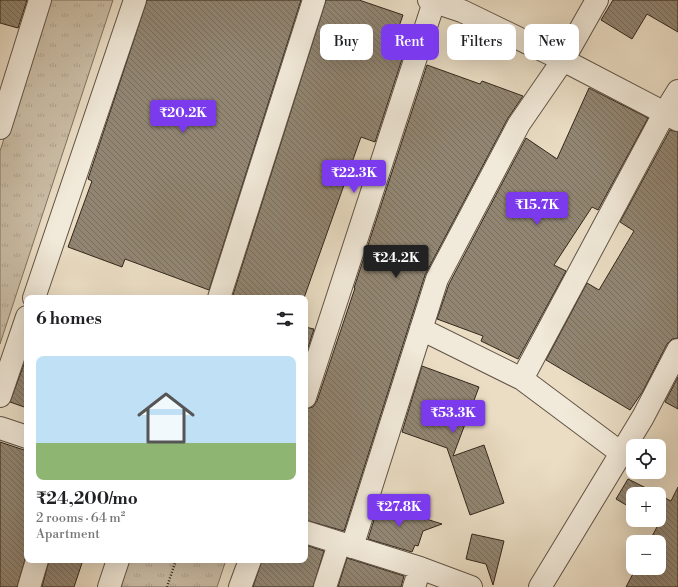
<!DOCTYPE html>
<html lang="en">
<head>
<meta charset="utf-8">
<style>
	body { margin:0; font-family:"Libre Bodoni",serif; background:#f2f2f2; color:#202124; height:100vh; display:flex; flex-direction:column; font-size:15px; white-space:nowrap }
	* { box-sizing:border-box; margin:0 }
	p { font-size:13px; color:#757577 }
	.icon { flex:none; width:22px; height:22px; fill:none; stroke:currentColor; stroke-width:2; stroke-linecap:round; stroke-linejoin:round }
	.map { position:relative; flex:1; overflow:hidden }
	.panel { position:absolute; left:24px; top:295px; width:284px; height:268px; display:flex; flex-direction:column; background:#fff; border-radius:8px; box-shadow:0 4px 16px #0002 }
	.panel>* { flex:none }
	.guide { position:absolute; left:320px; top:24px; width:298px; height:36px; display:flex; gap:8px }
	.buttons { position:absolute; left:626px; top:439px; display:grid; gap:8px }
	.buttons a { display:grid; place-items:center; width:40px; height:40px; border-radius:8px; background:#fff; box-shadow:0 4px 16px #0002; font-size:20px }
	.price { position:absolute; translate:-50% -34px; padding:0 9px; border-radius:4px; background:#7c3aed; color:#fff; font-size:13px; line-height:26px; filter:drop-shadow(0 1px 2px #0008) }
	.price::after { content:''; position:absolute; left:50%; top:24px; width:12px; height:9px; margin-left:-6px; background:inherit; clip-path:polygon(0 0,100% 0,50% 100%) }
	.price.on { background:#222; color:#fff }
	ul { padding:0; list-style:none }
	li { display:grid; align-content:center; gap:8px; height:212px; padding:0 12px }
	li span { display:grid; place-items:center; height:124px; border-radius:8px; color:#555 }
	li>.icon { margin-inline-start:auto }
	span .icon { width:72px; height:72px; fill:#fffc; stroke-width:1 }
	li b { font-size:17px }
	h2 { display:flex; justify-content:space-between; align-items:center; height:48px; padding:0 12px; font-size:17px }
	.chip { padding:0 14px; border-radius:8px; background:#fff; box-shadow:0 4px 16px #0002; font-size:14px; line-height:36px }
	.chip.on { background:#7c3aed; color:#fff }
	.map>svg:first-child { display:block }
</style>
</head>
<body>
<div class="map">
<svg width="678" height="587" viewBox="0 0 678 587">
	<defs>
		<pattern id="grass-tufts" width="24" height="20" patternUnits="userSpaceOnUse"><rect width="24" height="20" fill="#cbbea7"/><path d="M3 7l-1-3M5 7V3M7 7l1-3M15 17l-1-3M17 17v-4M19 17l1-3" fill="none" stroke="#afa38f"/></pattern>
		<pattern id="building-back-hatch" width="6" height="6" patternUnits="userSpaceOnUse"><rect width="6" height="6" fill="#928673"/><path d="M-1 5l2 2M0 0l6 6M5-1l2 2" fill="none" stroke="#786e5e"/></pattern>
	</defs>
	<rect width="100%" height="100%" fill="#eaddc4"/>
	<filter id="stains"><feTurbulence type="fractalNoise" baseFrequency=".005" numOctaves="4"/><feColorMatrix values="0 0 0 0 .2 0 0 0 0 .09 0 0 0 0 .02 0 0 0 .5 -.17"/></filter>
	<radialGradient id="worn" r=".72"><stop offset=".6" stop-color="#630" stop-opacity="0"/><stop offset="1" stop-color="#630" stop-opacity=".3"/></radialGradient>
	<path fill="url(#grass-tufts)" stroke="#7f7262" d="M49,0H113L0,344V151Z
		M126,560H226L217,587H117Z"/>
	<path fill="url(#building-back-hatch)" stroke="#33271c" d="M0,0H27L18,28L0,23Z
		M147,0H301L209,290L125,259L122,267L68,247L92,181L88,179Z
		M326,0H359L403,15L390,52L403,56L375,142L361,137L304,298H232Z
		M613,0H678V32L647,14L632,39L601,20Z
		M427,65L480,84L482,81L523,96L508,118L425,275L344,531L305,520V409L313,407L317,401L355,288H354Z
		M589,88L648,118L598,210L592,207L554,265L566,271L518,359L481,341L483,336L437,319L449,284L526,138L557,159Z
		M670,130L678,132V338L672,339L667,344L643,391L630,410L546,360L587,283L599,290L634,231L620,222Z
		M305,327L314,329L305,357Z
		M27,356V408L10,402Z
		M422,366L479,387L453,456L484,445L504,503L470,515L447,448L402,432Z
		M678,377V409L665,402Z
		M0,442L27,451V553L17,587H0Z
		M628,479L658,494H633V509L616,499Z
		M678,487V587H626L636,568H659V542H649L658,525L650,520H659V495L671,501Z
		M379,504L442,524L423,531L418,546L415,545L412,552L368,539Z
		M472,534L504,541L493,585L486,564L466,559Z
		M305,545L324,551L313,587H253L262,560H305Z
		M347,558L404,576L401,587H338Z
		M49,560H83L74,587H42Z"/>
	<g fill="none" stroke-linecap="round" stroke-linejoin="round">
		<defs>
			<path id="minor" d="M429,0L462,11L563,60L678,120
				M0,128L40,0
				M34,298L135,0
				M219,298L314,0
				M421,329L522,379L621,453
				M522,379L665,112L678,91
				M0,396L27,317
				M305,397L434,2
				M0,428L27,437
				M305,532L420,568L471,587
				M352,547L437,279L519,124L563,60L597,0
				M29,587L37,560
				M109,587L118,560
				M240,587L250,560
				M325,587L339,544
				M414,587L420,568
				M540,587L643,417L678,350"/>
		</defs>
		<use href="#minor" stroke="#615446" stroke-width="24"/>
		<path stroke="#33271c" stroke-width="2.5" stroke-dasharray="1 2" stroke-linecap="butt" d="M167,587L176,560"/>
		<use href="#minor" stroke="#f1e9d9" stroke-width="22"/>
	</g>
	<rect width="100%" height="100%" filter="url(#stains)"/>
	<rect width="100%" height="100%" fill="url(#worn)"/>
</svg>
<div class="buttons">
<a><svg class="icon" aria-label="locate" viewBox="0 0 24 24"><circle cx="12" cy="12" r="6"/><path d="M12 2v4M12 18v4M2 12h4M18 12h4"/></svg></a>
<a>+</a>
<a>−</a>
</div>
<b class="price" style="left:183px;top:134px">₹20.2K</b>
<b class="price" style="left:354px;top:194px">₹22.3K</b>
<b class="price" style="left:537px;top:226px">₹15.7K</b>
<b class="price on" style="left:396px;top:279px">₹24.2K</b>
<b class="price" style="left:453px;top:434px">₹53.3K</b>
<b class="price" style="left:399px;top:528px">₹27.8K</b>
<div class="guide">
<a class="chip">Buy</a>
<a class="chip on">Rent</a>
<a class="chip">Filters</a>
<a class="chip">New</a>
</div>
<section class="panel">
<h2>6 homes<svg class="icon" aria-label="filters" viewBox="0 0 24 24"><path d="M4 7h16M4 17h16"/><circle cx="9" cy="7" r="2"/><circle cx="15" cy="17" r="2"/></svg></h2>
<ul>
<li><span style="background:linear-gradient(#bfe0f5 70%,#8fb573 0)"><svg class="icon" aria-label="home" viewBox="0 0 24 24"><path d="M3 11l9-7 9 7M6 9v11h12V9"/></svg></span><div><b>₹24,200/mo</b><p>2 rooms · 64 m²</p><p>Apartment</p></div></li>
</ul>
</section>
</div>
</body>
</html>
